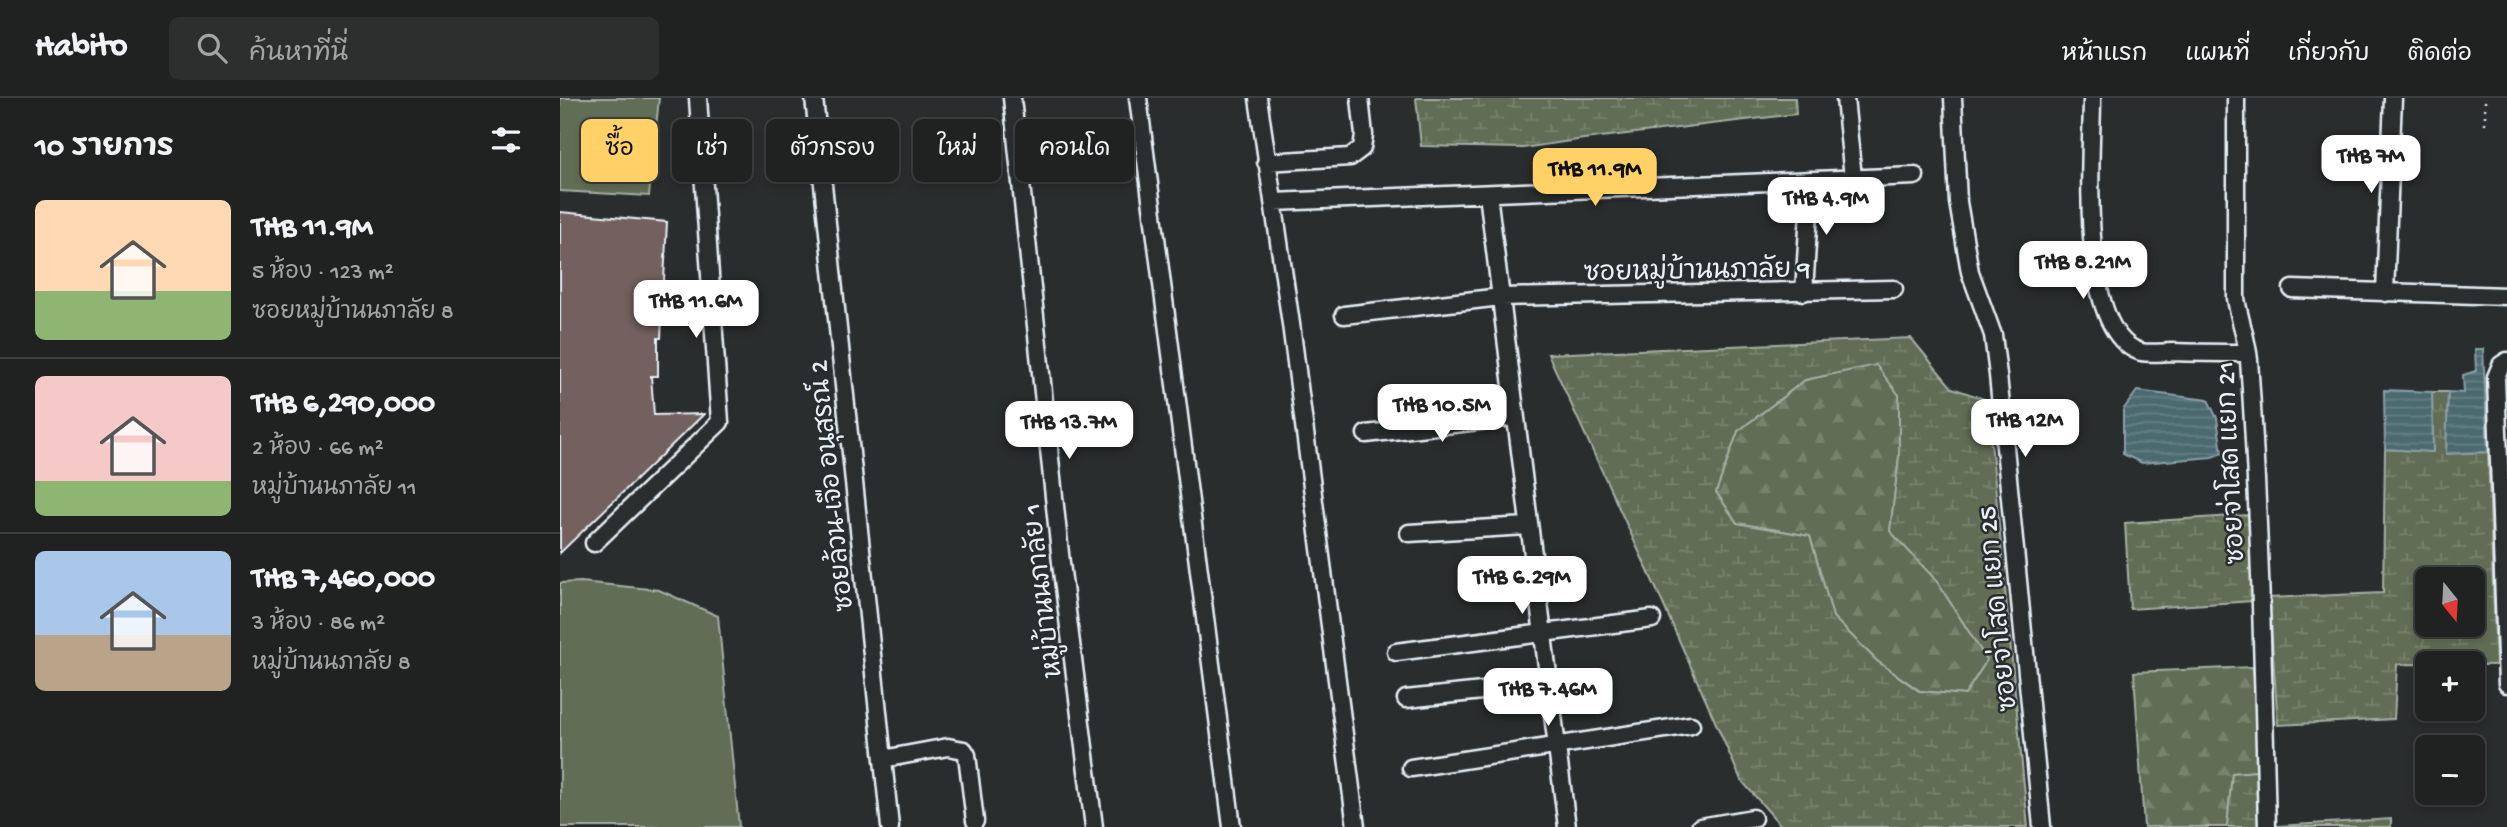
<!DOCTYPE html>
<html lang="th">
<head>
<meta charset="utf-8">
<style>
	body { margin:0; font-family:"Gochi Hand","Playpen Sans Thai",sans-serif; background:#2d2f2f; color:#f1f3f6; height:100vh; display:flex; flex-direction:column; font-size:26px; white-space:nowrap }
	* { box-sizing:border-box; margin:0 }
	p { font-size:23px; color:#a2a4a5 }
	.icon { flex:none; width:38px; height:38px; fill:none; stroke:currentColor; stroke-width:2; stroke-linecap:round; stroke-linejoin:round }
	.map { position:relative; flex:1; overflow:hidden }
	.sheet { display:flex; flex-direction:column; background:#202222; width:560px }
	.sheet>* { flex:none }
	.top-card { position:absolute; left:21px; top:21px; width:665px; height:63px; display:flex; gap:14px }
	.needle { width:46px; rotate:162deg }
	.fabs { position:absolute; left:1855px; top:469px; display:grid; gap:14px }
	.fabs a { display:grid; place-items:center; width:70px; height:70px; border-radius:10px; background:#202222; box-shadow:0 4px 10px #0003,0 0 0 2px #3d3f40; font-size:35px }
	.price { position:absolute; translate:-50% -60px; padding:0 16px; border-radius:14px; background:#fff; color:#222; font-size:23px; line-height:46px; filter:drop-shadow(0 2px 4px #0008) }
	.price::after { content:''; position:absolute; left:50%; top:42px; width:21px; height:16px; margin-left:-10px; background:inherit; clip-path:polygon(0 0,100% 0,50% 100%) }
	.price.on { background:#ffd166; color:#111 }
	ul { padding:0; list-style:none }
	li { display:flex; align-items:center; gap:21px; height:175px; padding:0 35px }
	li+li { border-top:2px solid #3d3f40 }
	li span { display:grid; place-items:center; flex:none; width:196px; height:140px; border-radius:10px; color:#555 }
	li>.icon { margin-inline-start:auto }
	span .icon { width:84px; height:84px; fill:#fffc; stroke-width:1 }
	li b { font-size:30px }
	h2 { display:flex; justify-content:space-between; align-items:center; height:84px; padding:0 35px; font-size:30px }
	.chip { padding:0 24px; border-radius:10px; background:#202222; box-shadow:0 4px 10px #0003,0 0 0 2px #3d3f40; font-size:24px; line-height:63px }
	.chip.on { background:#ffd166; color:#111 }
	header { display:flex; align-items:center; gap:42px; box-sizing:border-box; height:98px; padding:0 35px; background:#202222; border-bottom:2px solid #3d3f40 }
	header strong { font-size:33px }
	nav { display:flex; gap:38px; margin-inline-start:auto; font-size:24px }
	.search { width:490px; height:63px; background:#2d2f2f; display:flex; align-items:center; gap:18px; box-sizing:border-box; padding:0 24px; border-radius:10px; color:#a2a4a5; font-size:26px }
	main { display:flex; flex:1; min-height:0 }
	.map>svg:first-child { display:block }
</style>
</head>
<body>
<header>
<strong>Habito</strong>
<div class="search"><svg class="icon" aria-label="search" viewBox="0 0 24 24"><circle cx="10" cy="10" r="6"/><path d="M15 15l6 6"/></svg>ค้นหาที่นี่</div>
<nav><a>หน้าแรก</a><a>แผนที่</a><a>เกี่ยวกับ</a><a>ติดต่อ</a></nav>
</header>
<main>
<section class="sheet">
<h2>10 รายการ<svg class="icon" aria-label="filters" viewBox="0 0 24 24"><path d="M4 7h16M4 17h16"/><circle cx="9" cy="7" r="2"/><circle cx="15" cy="17" r="2"/></svg></h2>
<ul>
<li><span style="background:linear-gradient(#ffd9b3 65%,#8fb573 0)"><svg class="icon" aria-label="home" viewBox="0 0 24 24"><path d="M3 11l9-7 9 7M6 9v11h12V9"/></svg></span><div><b>THB 11.9M</b><p>5 ห้อง · 123 m²</p><p>ซอยหมู่บ้านนภาลัย 8</p></div></li>
<li><span style="background:linear-gradient(#f6c9c9 75%,#8fb573 0)"><svg class="icon" aria-label="home" viewBox="0 0 24 24"><path d="M3 11l9-7 9 7M6 9v11h12V9"/></svg></span><div><b>THB 6,290,000</b><p>2 ห้อง · 66 m²</p><p>หมู่บ้านนภาลัย 11</p></div></li>
<li><span style="background:linear-gradient(#a9c7e8 60%,#b9a48a 0)"><svg class="icon" aria-label="home" viewBox="0 0 24 24"><path d="M3 11l9-7 9 7M6 9v11h12V9"/></svg></span><div><b>THB 7,460,000</b><p>3 ห้อง · 86 m²</p><p>หมู่บ้านนภาลัย 8</p></div></li>
</ul>
</section>
<div class="map">
<svg width="1947" height="729" viewBox="0 0 1947 729">
	<defs>
		<pattern id="forest-firs" width="22" height="20" patternUnits="userSpaceOnUse" patternTransform="scale(1.75)"><rect width="22" height="20" fill="#626d54"/><path d="M5 1l3.5 6h-7zM16 11l3.5 6h-7z" fill="#78826d"/></pattern>
		<pattern id="wetland-marsh" width="20" height="14" patternUnits="userSpaceOnUse" patternTransform="scale(1.75)"><rect width="20" height="14" fill="#626d54"/><path d="M1 5h8M5 5V1M11 12h8M15 12V8" fill="none" stroke="#78826d"/></pattern>
		<pattern id="water-rules" width="6" height="5" patternUnits="userSpaceOnUse" patternTransform="scale(1.75)"><rect width="6" height="5" fill="#4c6a70"/><path d="M0 2.5h6" fill="none" stroke="#668085"/></pattern>
	</defs>
	<rect width="100%" height="100%" fill="#2a2d2e"/>
	<filter id="ink" filterUnits="userSpaceOnUse"><feTurbulence type="fractalNoise" baseFrequency=".0143" numOctaves="2"/><feDisplacementMap in="SourceGraphic" scale="14" xChannelSelector="R" yChannelSelector="G"/><feConvolveMatrix kernelMatrix="1 2 1 2 8 2 1 2 1" color-interpolation-filters="sRGB"/></filter>
	<g filter="url(#ink)">
		<path fill="#626d54" stroke="#a5afa6" stroke-width="2" d="M0,0H99L89,98L0,93Z
			M21,484L99,492L158,518L179,729H0V485Z"/>
		<path fill="url(#forest-firs)" stroke="#a5afa6" stroke-width="2" d="M1316,266L1339,297V359L1330,433L1376,482L1427,562L1405,597L1360,593L1317,563L1273,519L1250,438L1177,425L1156,394L1178,333L1245,282Z
			M1693,569L1699,673L1672,675L1667,729H1584L1574,574Z"/>
		<path fill="url(#wetland-marsh)" stroke="#a5afa6" stroke-width="2" fill-rule="evenodd" d="M856,0H1235L1236,16L1024,41L963,50L861,48Z
			M1351,240L1392,290L1427,302L1468,729H1222L1181,682L1100,499L988,256ZM1316,267L1339,297V359L1330,433L1376,482L1427,562L1405,597L1359,593L1317,563L1273,519L1250,438L1177,425L1156,394L1178,333L1245,282Z
			M1872,294H1888L1887,355L1928,354L1936,567L1837,566L1834,621L1718,627L1709,500L1823,495L1825,351L1873,354ZM1867,481H1913V527H1867Z
			M1688,417L1693,503L1570,511L1565,425Z
			M1699,673L1700,729H1667L1672,675Z
			M1831,721V729H1718L1717,728Z"/>
		<path fill="url(#water-rules)" stroke="#8aa0a6" stroke-width="2" d="M1915,251H1923L1928,354L1886,356L1888,294L1904,295L1903,277L1916,273Z
			M1824,292L1872,294L1873,354L1825,351Z
			M1577,293L1648,302L1657,320L1662,355L1652,359L1582,365L1563,356V312Z"/>
		<path fill="#73605e" stroke="#e8f1f8" stroke-width="2" d="M0,114L107,124L101,240H98V278H91L94,317L144,316L0,455Z"/>
		<g fill="none" stroke-linecap="round" stroke-linejoin="round">
			<defs>
				<path id="street" d="M254,0L330,729
					M452,0L501,465L534,729
					M578,0L672,729
					M698,0L731,226L796,729
					M1285,0L1293,80
					M1393,0L1398,104L1410,174L1433,237L1438,277L1482,729
					M1532,0C1532,56 1516,235 1581,254C1591,256 1604,254 1613,254C1638,255 1663,255 1688,255
					M1676,0V200C1679,221 1687,241 1689,262C1700,418 1703,573 1707,729
					M706,64L790,59L802,50L804,37L800,0
					M928,96C953,307 979,518 1007,729
					M713,104L1355,78
					M1732,191L1947,198
					M1244,194L1251,82
					M1825,195L1833,0
					M784,217L941,199L1334,191
					M1947,263L1941,267L1936,279L1947,586
					M806,336L954,319
					M849,435L967,428
					M34,445L160,324L138,0
					M836,554L1092,521
					M846,601L989,586
					M323,661L388,649L404,652L407,657L415,723
					M851,670L1131,627
					M1140,729L1193,720"/>
			</defs>
			<use href="#street" stroke="#e8f1f8" stroke-width="21"/>
			<path stroke="#e8f1f8" stroke-width="2.5" stroke-dasharray="2 5" stroke-linecap="butt" d="M1925,26V0"/>
			<use href="#street" stroke="#2a2d2e" stroke-width="16"/>
		</g>
	</g>
	<g text-anchor="middle" stroke-width="5" stroke-linejoin="round" paint-order="stroke">
		<g font-size="26" fill="#e8f1f8" stroke="#2a2d2e">
			<text transform="translate(1137 171) rotate(-1)" y="9">ซอยหมู่บ้านนภาลัย 9</text>
			<text transform="translate(1669 365) rotate(-93)" y="9">ซอยจ่าโสด แยก 21</text>
			<text transform="translate(270 388) rotate(-96)" y="9">ซอยล้วน-เจือ อนุสรณ์ 2</text>
			<text transform="translate(481 493) rotate(-97)" y="9">หมู่บ้านนภาลัย 1</text>
			<text transform="translate(1436 511) rotate(-96)" y="9">ซอยจ่าโสด แยก 25</text>
		</g>
	</g>
</svg>
<div class="fabs">
<a><svg class="needle" viewBox="-14 -14 28 28"><path d="M0-13l5 13h-10z" fill="#e53935"/><path d="M0 13l5-13h-10z" fill="#a2a4a5"/></svg></a>
<a>+</a>
<a>−</a>
</div>
<b class="price" style="left:1811px;top:97px">THB 7M</b>
<b class="price on" style="left:1035px;top:110px">THB 11.9M</b>
<b class="price" style="left:1266px;top:139px">THB 4.9M</b>
<b class="price" style="left:1523px;top:203px">THB 8.21M</b>
<b class="price" style="left:136px;top:242px">THB 11.6M</b>
<b class="price" style="left:882px;top:346px">THB 10.5M</b>
<b class="price" style="left:1465px;top:361px">THB 12M</b>
<b class="price" style="left:509px;top:363px">THB 13.7M</b>
<b class="price" style="left:962px;top:518px">THB 6.29M</b>
<b class="price" style="left:988px;top:630px">THB 7.46M</b>
<div class="top-card">
<a class="chip on">ซื้อ</a>
<a class="chip">เช่า</a>
<a class="chip">ตัวกรอง</a>
<a class="chip">ใหม่</a>
<a class="chip">คอนโด</a>
</div>
</div>
</main>
</body>
</html>
